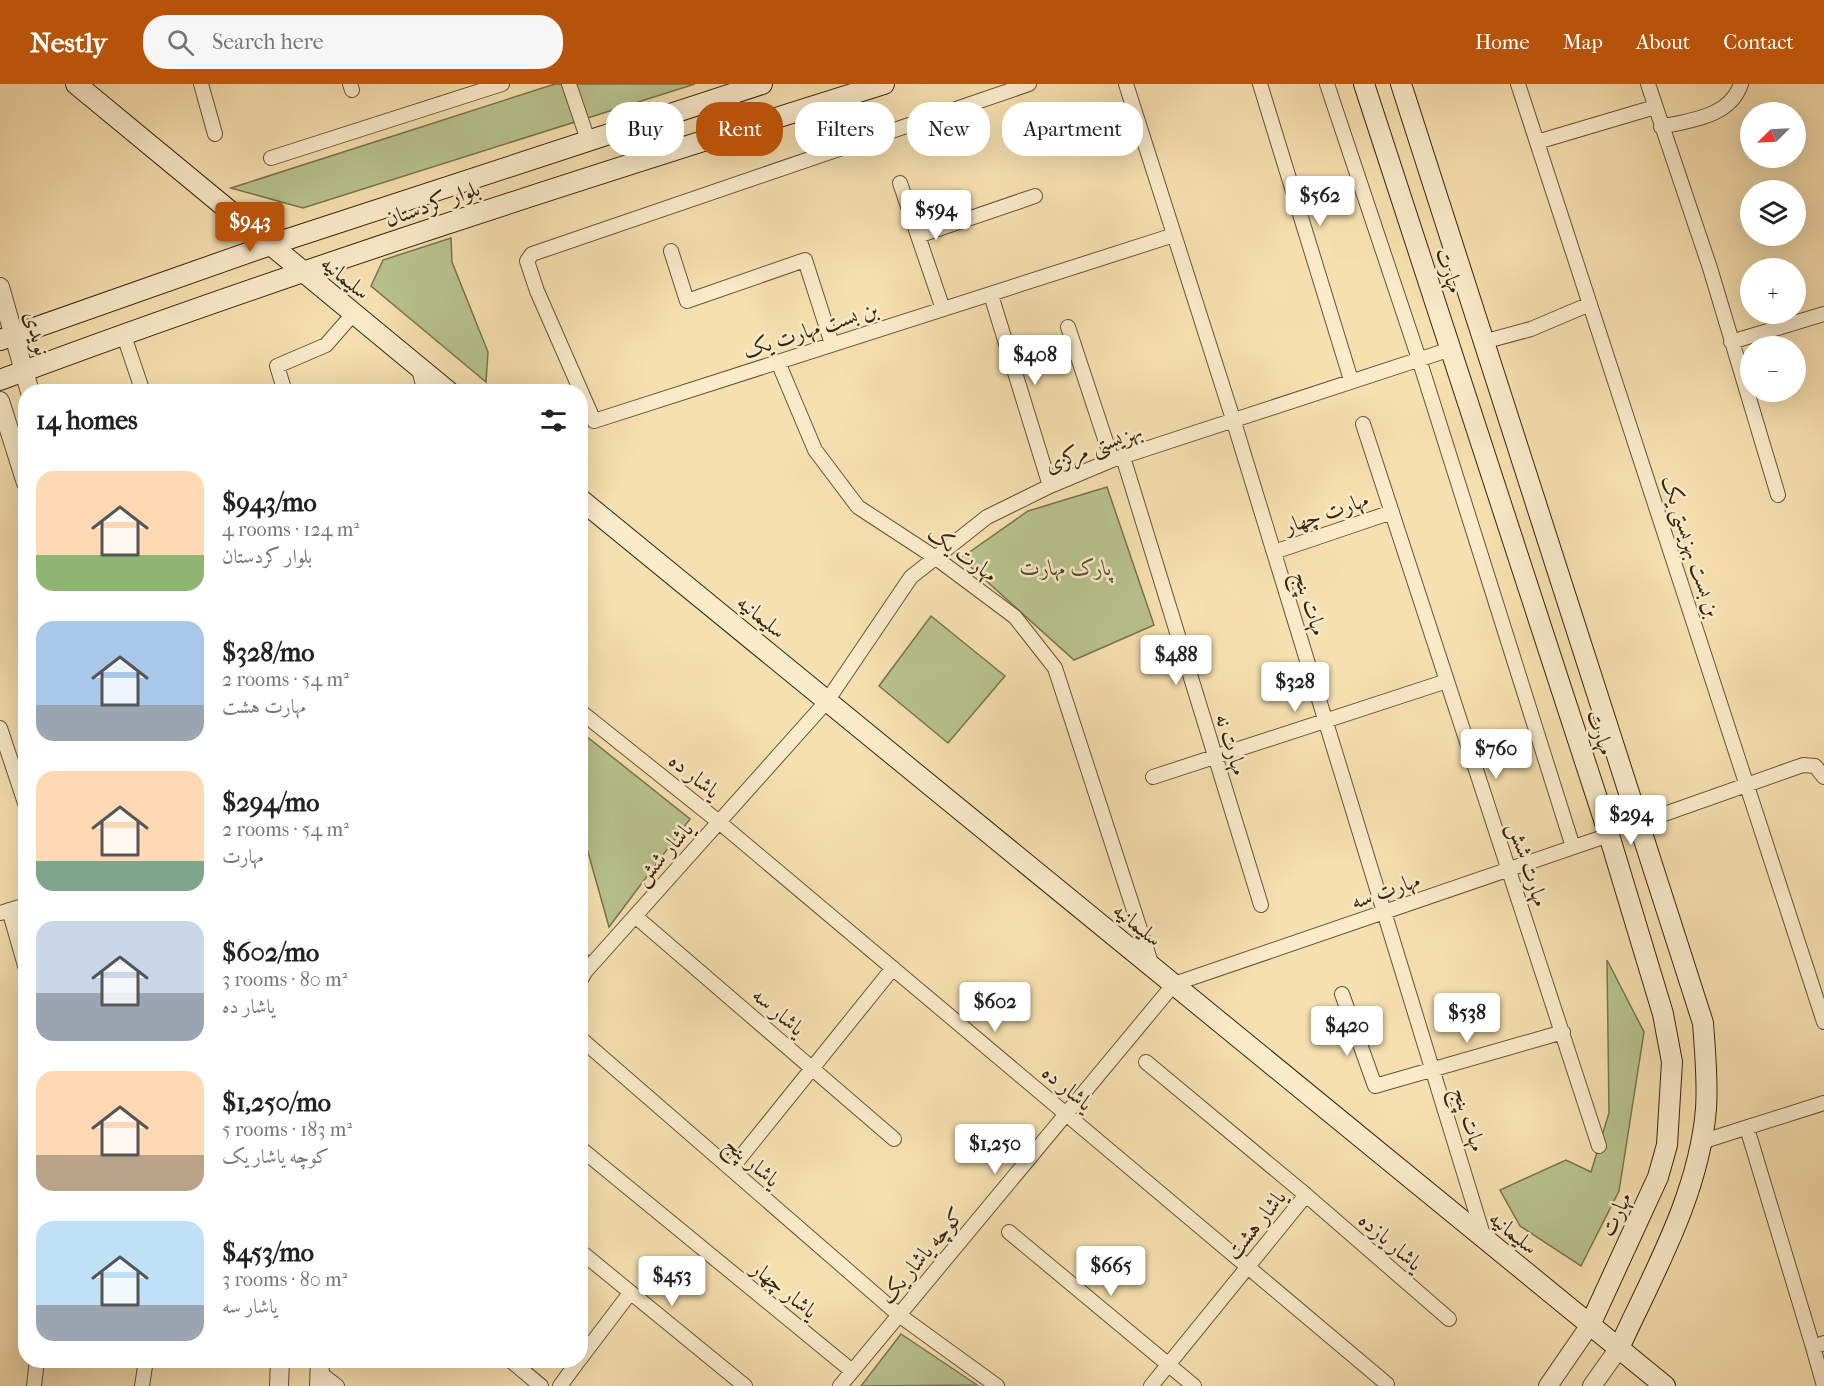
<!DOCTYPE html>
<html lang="en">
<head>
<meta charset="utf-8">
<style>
	body { margin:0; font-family:"IM FELL French Canon",Amiri,serif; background:#f6f6f6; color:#222; height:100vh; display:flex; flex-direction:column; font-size:22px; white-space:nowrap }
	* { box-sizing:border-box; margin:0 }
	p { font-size:20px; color:#767676 }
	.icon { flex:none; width:33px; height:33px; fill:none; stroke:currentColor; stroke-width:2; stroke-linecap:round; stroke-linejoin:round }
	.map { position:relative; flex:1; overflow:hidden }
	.panel { position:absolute; left:18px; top:300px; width:570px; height:984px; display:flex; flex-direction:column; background:#fff; border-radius:24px; box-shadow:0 6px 24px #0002 }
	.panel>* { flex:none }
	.guide { position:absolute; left:606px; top:18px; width:570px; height:54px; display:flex; gap:12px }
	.needle { width:39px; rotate:246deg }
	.tools { position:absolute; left:1740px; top:18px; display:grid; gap:12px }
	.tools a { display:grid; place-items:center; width:66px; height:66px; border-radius:50%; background:#fff; box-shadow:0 6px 24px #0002; font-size:30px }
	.price { position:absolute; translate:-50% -51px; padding:0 14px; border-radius:6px; background:#fff; color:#222; font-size:20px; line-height:39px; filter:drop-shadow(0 2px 3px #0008) }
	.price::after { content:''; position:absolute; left:50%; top:36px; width:18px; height:14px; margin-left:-9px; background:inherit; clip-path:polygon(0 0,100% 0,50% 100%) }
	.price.on { background:#b45309; color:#fff }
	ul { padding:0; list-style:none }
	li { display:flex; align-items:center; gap:18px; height:150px; padding:0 18px }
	li span { display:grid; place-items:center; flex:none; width:168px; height:120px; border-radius:18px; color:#555 }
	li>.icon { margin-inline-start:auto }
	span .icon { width:72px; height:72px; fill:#fffc; stroke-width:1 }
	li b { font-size:26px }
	h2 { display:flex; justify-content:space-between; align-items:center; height:72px; padding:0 18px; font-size:26px }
	.chip { padding:0 21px; border-radius:24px; background:#fff; box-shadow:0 6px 24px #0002; font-size:21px; line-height:54px }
	.chip.on { background:#b45309; color:#fff }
	header { display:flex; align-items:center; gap:36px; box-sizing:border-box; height:84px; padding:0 30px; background:#b45309; color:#fff }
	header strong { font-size:28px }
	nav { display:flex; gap:33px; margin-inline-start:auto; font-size:21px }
	.search { width:420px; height:54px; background:#f6f6f6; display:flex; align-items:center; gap:15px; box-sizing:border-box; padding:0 21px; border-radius:24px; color:#767676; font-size:22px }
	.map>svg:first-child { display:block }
</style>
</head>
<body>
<header>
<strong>Nestly</strong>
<div class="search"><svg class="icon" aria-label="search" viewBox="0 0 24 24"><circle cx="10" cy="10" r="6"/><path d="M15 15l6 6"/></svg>Search here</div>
<nav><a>Home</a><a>Map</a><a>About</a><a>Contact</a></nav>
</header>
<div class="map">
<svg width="1824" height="1302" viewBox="0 0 1824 1302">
	<rect width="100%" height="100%" fill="#f7e0af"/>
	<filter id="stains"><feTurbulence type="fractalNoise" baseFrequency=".00333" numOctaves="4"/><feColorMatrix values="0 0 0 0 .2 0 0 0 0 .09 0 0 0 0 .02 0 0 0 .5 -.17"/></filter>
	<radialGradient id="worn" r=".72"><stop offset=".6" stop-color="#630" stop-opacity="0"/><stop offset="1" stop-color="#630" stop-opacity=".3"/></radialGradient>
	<path fill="#b8c38e" stroke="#78744f" stroke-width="1.5" d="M555,0H695L303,124L231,104Z
		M451,154L452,178L488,268L486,298L371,202L383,176Z
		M1107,403L1154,541L1074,576L961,474L1028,427Z
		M931,532L1005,592L948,659L879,602Z
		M581,648L690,735L609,843L581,743Z
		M1607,876L1644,948L1619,1107L1581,1182L1520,1142L1500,1106L1566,1076L1591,1088L1609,1029Z
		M901,1250L977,1301L861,1302Z"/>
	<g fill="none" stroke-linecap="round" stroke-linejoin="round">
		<defs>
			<path id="minor" d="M201,0L215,50
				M350,0L352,6
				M569,0L588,56
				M1029,0L532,170L527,177L537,207L594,337L1174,151
				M1126,0L1233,335L1484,1154
				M1260,0L1351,296
				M1327,0L1419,275L1573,763
				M1518,0L1824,938
				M1648,0L1710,184L1778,411
				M1661,43C1691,36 1730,33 1741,0
				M1537,58L1655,23
				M271,74L502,0
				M900,99L943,225
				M918,152L1035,112
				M671,167L687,217L805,176L832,260
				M991,211L1050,402
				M1068,243L1112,376
				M124,252L143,308
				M1483,258L1531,245L1590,220
				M1731,258L1824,230
				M778,278L815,366L858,423L936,474L1015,533L1055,584L1152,882
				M418,282L425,308
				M285,308L277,282L326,261L353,230
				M1363,340L1599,1062
				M1123,373L1261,821
				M1274,468L1392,428
				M580,627L719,738L1387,1300
				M0,644L26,722
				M1153,693L1447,597
				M1639,739L1803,681L1815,682L1824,693
				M9,826L26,885
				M0,829L26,821
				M635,832L894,1055
				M580,870L585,888
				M580,897L585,888L827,617L911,493L987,433L1050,402L1112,376L1451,265
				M1342,910L1375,1002L1563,948
				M580,954L899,1231L997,1302
				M1146,978L1306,1111L1151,1302
				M1747,1044L1813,1263L1824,1259
				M1701,1058L1824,1019
				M580,1064L852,1287
				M731,1085L893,884
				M1306,1111L1449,1235
				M1009,1148L1194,1302
				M580,1167L745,1302
				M1813,1263L1824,1302
				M580,1275L630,1209
				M510,1276L541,1302
				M320,1289L337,1302
				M34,1302L37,1276
				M142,1302L146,1276
				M560,1302L579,1276
				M840,1302L1174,900L1609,751"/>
			<path id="tertiary" d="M0,203L30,308
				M0,317L26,399
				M279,1302L280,1276
				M319,1302L320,1276
				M1548,1302L1590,1241
				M1592,1302L1619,1264"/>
			<path id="secondary" d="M76,0L449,308
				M1364,0L1609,751L1663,930L1672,978L1667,1061L1658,1093L1590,1241
				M1401,0L1703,939C1705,967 1708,996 1706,1025C1699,1110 1654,1188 1619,1264
				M0,256L270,161L762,0
				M0,296C291,187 588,93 884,0
				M580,415L1665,1302"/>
		</defs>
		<use href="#minor" stroke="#685338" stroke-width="16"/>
		<use href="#tertiary" stroke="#685338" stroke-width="20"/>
		<use href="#secondary" stroke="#382410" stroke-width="22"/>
		<use href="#minor" stroke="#faebcb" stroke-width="14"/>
		<use href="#tertiary" stroke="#faebcb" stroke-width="18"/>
		<use href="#secondary" stroke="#faebcb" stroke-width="20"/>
	</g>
	<g text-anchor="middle" stroke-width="5" stroke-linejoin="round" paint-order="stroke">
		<g font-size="22" fill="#382410" stroke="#faebcb">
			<text transform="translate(432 119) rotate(-19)" y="8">بلوار کردستان</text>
			<text transform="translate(1450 186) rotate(72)" y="8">مهارت</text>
			<text transform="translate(346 193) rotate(39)" y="8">سلیمانیه</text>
			<text transform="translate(810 245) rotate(-18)" y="8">بن بست مهارت یک</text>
			<text transform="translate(38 249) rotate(75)" y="8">نویدی</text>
			<text transform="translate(1093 363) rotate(-21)" y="8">بهزیستی مرکزی</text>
			<text transform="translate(1326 428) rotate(-19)" y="8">مهارت چهار</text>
			<text transform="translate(1692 462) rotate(72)" y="8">بن بست بهزیستی یک</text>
			<text transform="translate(963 469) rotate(36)" y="8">مهارت یک</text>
			<text transform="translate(1311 519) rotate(73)" y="8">مهات پنج</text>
			<text transform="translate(762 532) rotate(39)" y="8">سلیمانیه</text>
			<text transform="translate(1601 648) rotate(72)" y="8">مهارت</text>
			<text transform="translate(1232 660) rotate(73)" y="8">مهارت نه</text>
			<text transform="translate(695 691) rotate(39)" y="8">یاشار ده</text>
			<text transform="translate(663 769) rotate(-48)" y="8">یاشار شش</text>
			<text transform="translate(1529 780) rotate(72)" y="8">مهارت شش</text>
			<text transform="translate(1385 806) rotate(-19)" y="8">مهارت سه</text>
			<text transform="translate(1138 840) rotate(39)" y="8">سلیمانیه</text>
			<text transform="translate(779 927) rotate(41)" y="8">یاشار سه</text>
			<text transform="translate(1068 1003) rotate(40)" y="8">یاشار ده</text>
			<text transform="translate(1470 1035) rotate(73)" y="8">مهات پنج</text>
			<text transform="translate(753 1077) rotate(41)" y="8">یاشار پنج</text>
			<text transform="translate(1615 1130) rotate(-65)" y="8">مهارت</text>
			<text transform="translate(1255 1140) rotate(-51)" y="8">یاشار هشت</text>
			<text transform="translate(1514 1148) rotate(39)" y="8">سلیمانیه</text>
			<text transform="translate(1391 1157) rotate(41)" y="8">یاشار یازده</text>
			<text transform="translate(921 1171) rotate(-50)" y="8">کوچه یاشار یک</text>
			<text transform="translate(785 1205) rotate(39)" y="8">یاشار چهار</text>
		</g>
		<g font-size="22" font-style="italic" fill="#584c30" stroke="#faebcb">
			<text x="1066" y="491">پارک مهارت</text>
		</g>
	</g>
	<rect width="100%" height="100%" filter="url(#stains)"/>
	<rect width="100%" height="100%" fill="url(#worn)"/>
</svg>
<div class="tools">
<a><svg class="needle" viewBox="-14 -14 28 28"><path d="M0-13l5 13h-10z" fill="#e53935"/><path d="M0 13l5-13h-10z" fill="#767676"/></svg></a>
<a><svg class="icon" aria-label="layers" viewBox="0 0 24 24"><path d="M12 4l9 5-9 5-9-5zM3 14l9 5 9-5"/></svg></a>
<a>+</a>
<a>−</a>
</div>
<b class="price" style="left:1320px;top:143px">$562</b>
<b class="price" style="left:936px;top:157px">$594</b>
<b class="price on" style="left:250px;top:169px">$943</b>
<b class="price" style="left:1035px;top:302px">$408</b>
<b class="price" style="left:1176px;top:602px">$488</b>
<b class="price" style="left:1295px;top:629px">$328</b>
<b class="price" style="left:1496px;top:696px">$760</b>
<b class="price" style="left:1631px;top:762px">$294</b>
<b class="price" style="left:995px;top:949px">$602</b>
<b class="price" style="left:1467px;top:960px">$538</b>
<b class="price" style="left:1347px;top:973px">$420</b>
<b class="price" style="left:995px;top:1091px">$1,250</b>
<b class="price" style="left:1111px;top:1213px">$665</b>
<b class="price" style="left:672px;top:1223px">$453</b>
<div class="guide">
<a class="chip">Buy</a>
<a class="chip on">Rent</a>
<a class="chip">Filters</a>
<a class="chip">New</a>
<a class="chip">Apartment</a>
</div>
<section class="panel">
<h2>14 homes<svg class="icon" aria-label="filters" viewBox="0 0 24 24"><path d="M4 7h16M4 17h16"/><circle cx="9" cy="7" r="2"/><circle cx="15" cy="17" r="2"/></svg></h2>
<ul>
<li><span style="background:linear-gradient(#ffd9b3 70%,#8fb573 0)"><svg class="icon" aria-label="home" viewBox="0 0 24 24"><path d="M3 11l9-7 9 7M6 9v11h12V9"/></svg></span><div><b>$943/mo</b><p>4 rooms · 124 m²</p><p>بلوار کردستان</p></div></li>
<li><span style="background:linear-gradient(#a9c7e8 70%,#9aa5b1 0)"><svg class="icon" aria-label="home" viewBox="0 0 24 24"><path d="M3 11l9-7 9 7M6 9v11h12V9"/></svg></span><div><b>$328/mo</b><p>2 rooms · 54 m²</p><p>مهارت هشت</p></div></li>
<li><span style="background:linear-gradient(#ffd9b3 75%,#7fa58c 0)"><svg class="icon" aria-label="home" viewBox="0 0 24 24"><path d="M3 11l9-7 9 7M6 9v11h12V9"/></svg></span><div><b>$294/mo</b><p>2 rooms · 54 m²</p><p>مهارت</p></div></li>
<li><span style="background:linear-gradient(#c9d6e8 60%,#9aa5b1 0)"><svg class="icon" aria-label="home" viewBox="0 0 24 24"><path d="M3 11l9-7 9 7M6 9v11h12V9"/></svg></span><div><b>$602/mo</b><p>3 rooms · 80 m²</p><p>یاشار ده</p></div></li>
<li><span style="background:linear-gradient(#ffd9b3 70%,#b9a48a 0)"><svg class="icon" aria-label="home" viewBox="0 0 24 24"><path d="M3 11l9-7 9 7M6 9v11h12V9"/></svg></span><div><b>$1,250/mo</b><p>5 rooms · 183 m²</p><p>کوچه یاشار یک</p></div></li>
<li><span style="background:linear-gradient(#bfe0f5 70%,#9aa5b1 0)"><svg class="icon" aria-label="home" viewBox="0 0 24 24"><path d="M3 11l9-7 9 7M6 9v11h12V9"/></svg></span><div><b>$453/mo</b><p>3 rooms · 80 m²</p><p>یاشار سه</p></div></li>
</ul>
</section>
</div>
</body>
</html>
